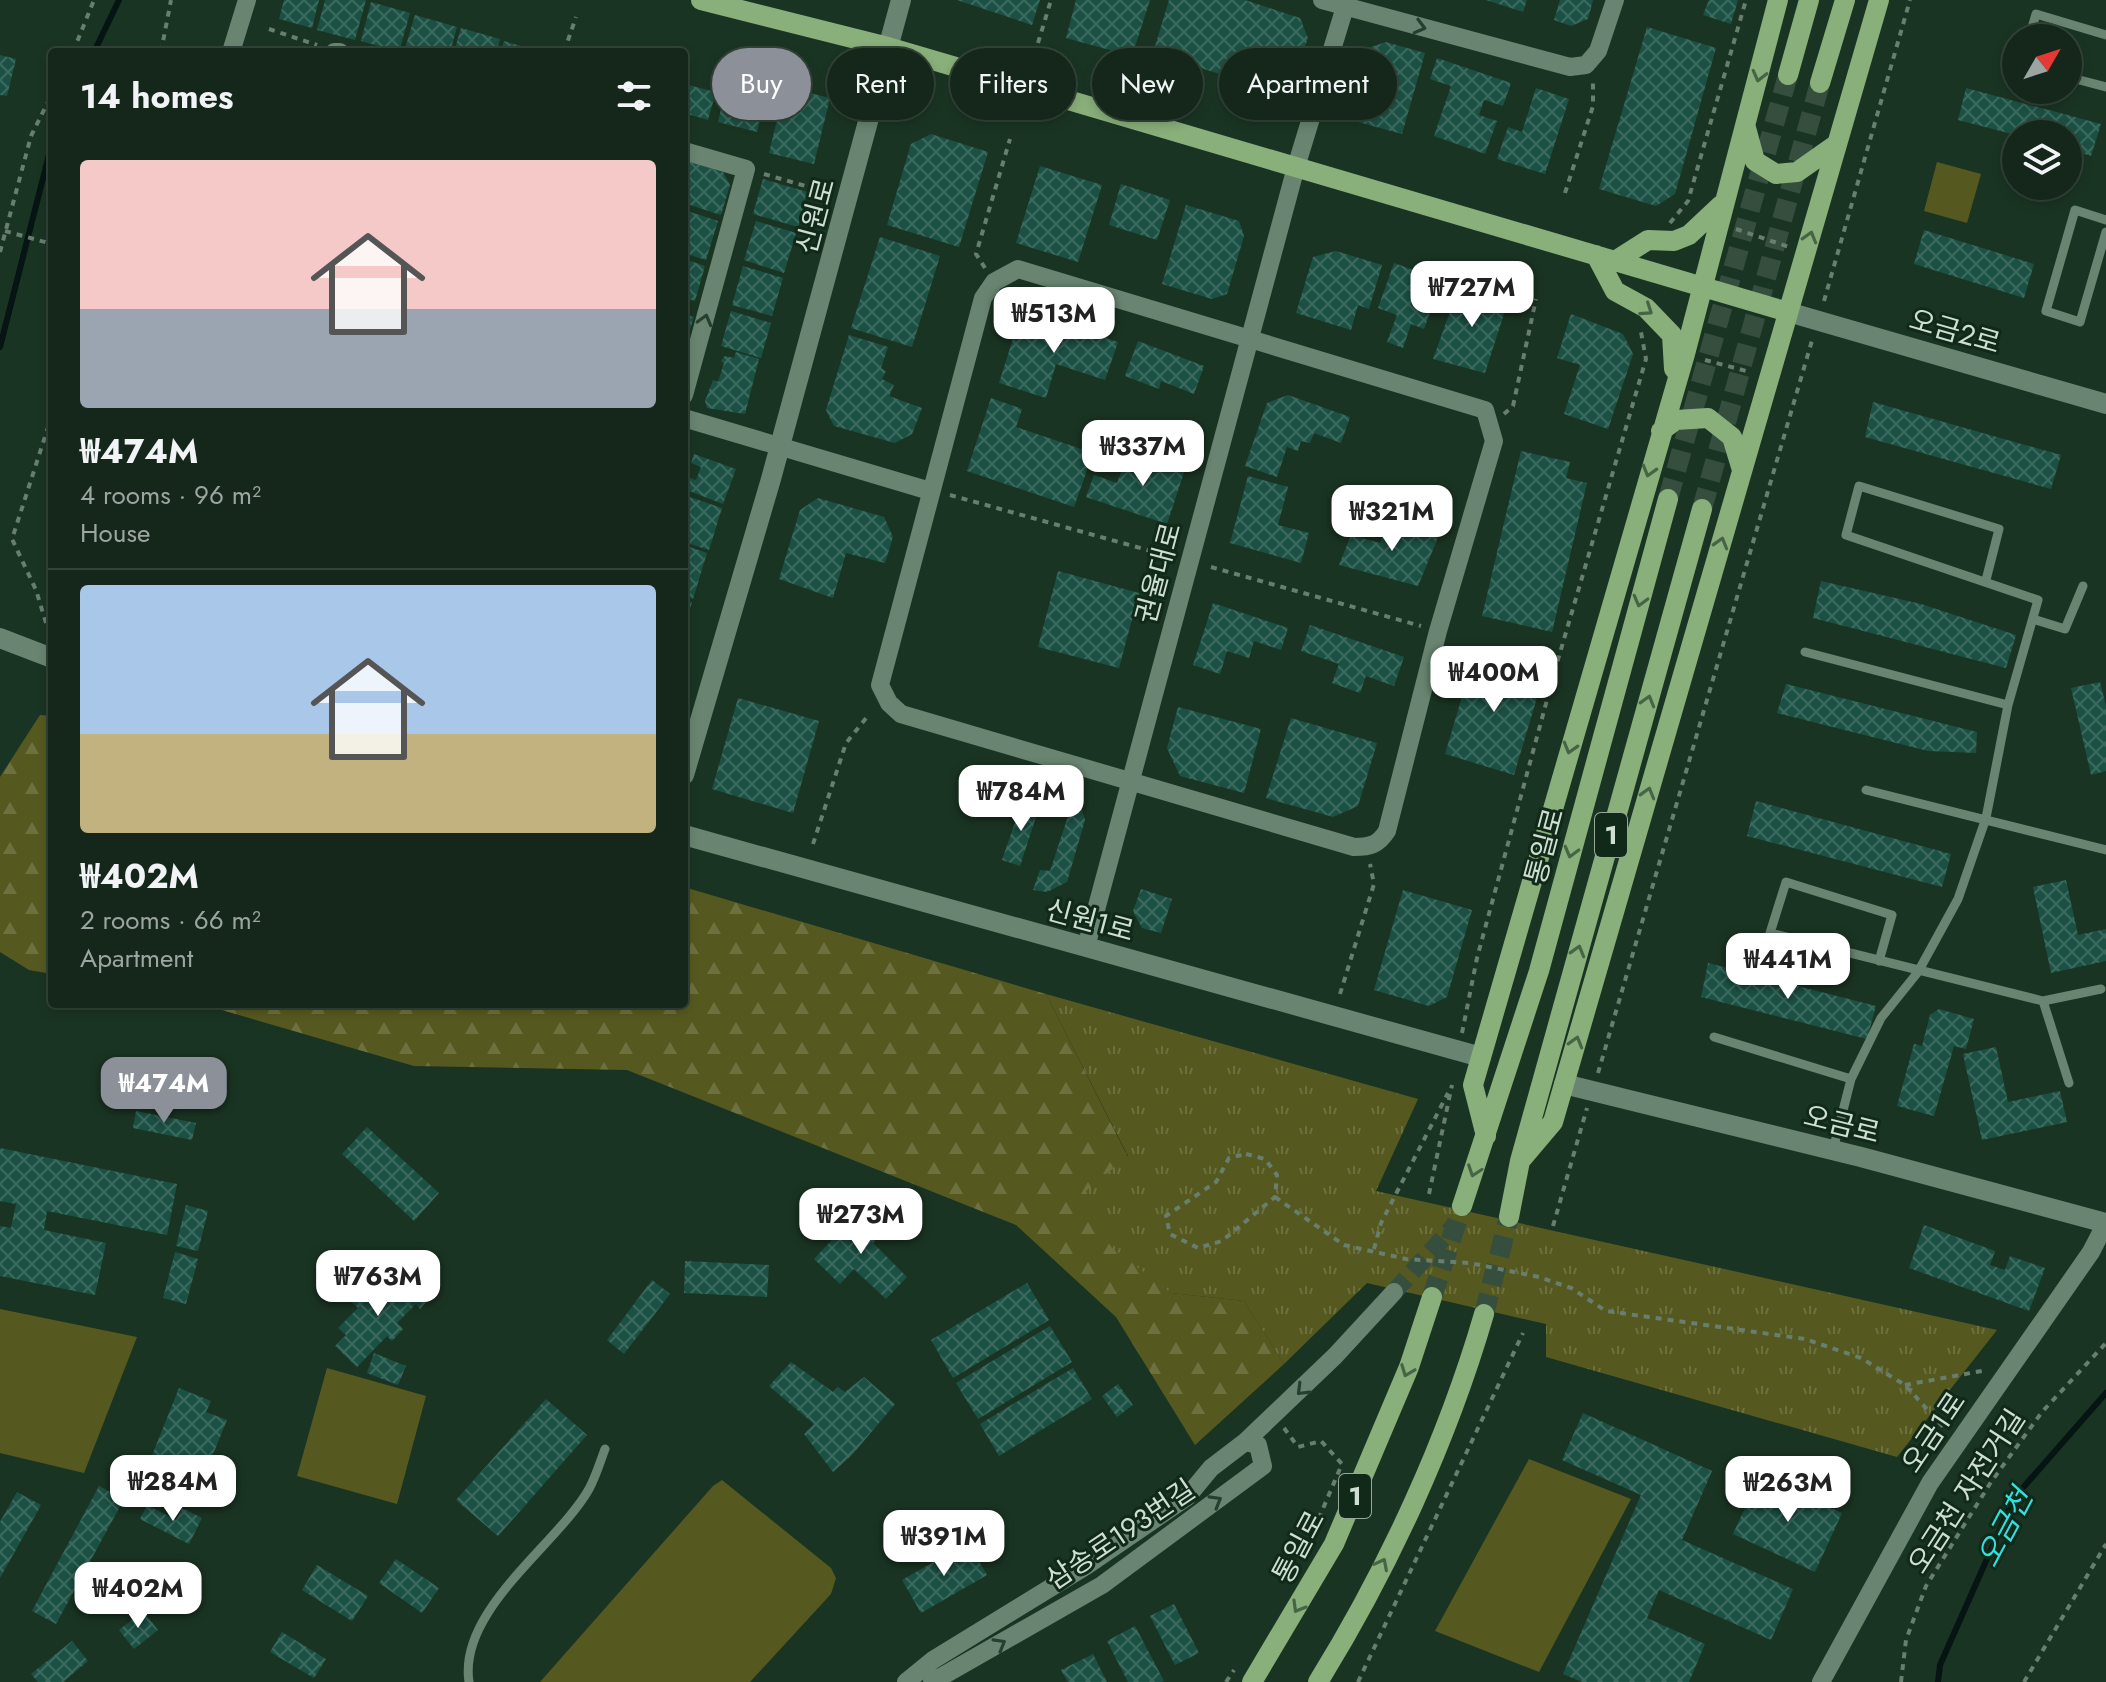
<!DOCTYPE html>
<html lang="en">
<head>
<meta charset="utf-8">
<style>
	body { margin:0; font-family:Jost,"Noto Sans KR",sans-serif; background:#213327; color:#f1f3f6; height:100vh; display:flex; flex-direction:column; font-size:30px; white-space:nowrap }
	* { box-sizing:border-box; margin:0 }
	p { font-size:26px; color:#9da5a2 }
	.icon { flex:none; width:44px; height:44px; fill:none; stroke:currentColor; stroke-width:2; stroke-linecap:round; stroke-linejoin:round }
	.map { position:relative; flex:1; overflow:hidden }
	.details { position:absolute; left:48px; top:48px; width:640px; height:960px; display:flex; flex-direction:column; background:#14271a; border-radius:8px; box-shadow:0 4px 12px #0003,0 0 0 2px #334439 }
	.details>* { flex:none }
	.hud { position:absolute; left:712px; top:48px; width:760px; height:72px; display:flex; gap:16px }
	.needle { width:52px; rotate:51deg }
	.controls { position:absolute; left:2002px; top:24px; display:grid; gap:16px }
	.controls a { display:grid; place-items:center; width:80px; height:80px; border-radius:50%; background:#14271a; box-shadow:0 4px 12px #0003,0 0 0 2px #334439; font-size:40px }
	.price { position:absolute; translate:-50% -68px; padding:0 18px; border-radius:16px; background:#fff; color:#222; font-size:26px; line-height:52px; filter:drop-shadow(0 2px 4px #0008) }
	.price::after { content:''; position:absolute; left:50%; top:48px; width:24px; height:18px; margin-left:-12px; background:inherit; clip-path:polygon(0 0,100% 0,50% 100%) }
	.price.active { background:#8c9099; color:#fff }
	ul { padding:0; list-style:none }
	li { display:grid; align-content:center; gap:16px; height:424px; padding:0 32px }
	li+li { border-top:2px solid #334439 }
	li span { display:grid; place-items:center; height:248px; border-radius:8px; color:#555 }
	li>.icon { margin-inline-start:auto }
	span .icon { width:144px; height:144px; fill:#fffc; stroke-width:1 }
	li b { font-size:34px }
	h2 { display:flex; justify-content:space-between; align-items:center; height:96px; padding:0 32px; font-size:34px }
	.chip { padding:0 28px; border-radius:36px; background:#14271a; box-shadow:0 4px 12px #0003,0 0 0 2px #334439; font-size:28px; line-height:72px }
	.chip.active { background:#8c9099; color:#fff }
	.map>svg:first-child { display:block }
</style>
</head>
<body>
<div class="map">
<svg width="2106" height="1682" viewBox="0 0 2106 1682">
	<defs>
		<pattern id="forest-firs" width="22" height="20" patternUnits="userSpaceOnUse" patternTransform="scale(2)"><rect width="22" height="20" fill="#56591f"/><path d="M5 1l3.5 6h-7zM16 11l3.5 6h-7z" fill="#6d703f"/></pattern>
		<pattern id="park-tufts" width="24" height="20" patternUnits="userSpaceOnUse" patternTransform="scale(2)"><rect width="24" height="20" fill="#56591f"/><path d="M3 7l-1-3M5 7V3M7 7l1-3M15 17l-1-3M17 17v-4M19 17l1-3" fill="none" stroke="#6d703f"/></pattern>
		<pattern id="building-cross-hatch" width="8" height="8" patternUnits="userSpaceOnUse" patternTransform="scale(2)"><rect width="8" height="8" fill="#1b5144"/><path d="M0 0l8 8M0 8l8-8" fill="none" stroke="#3b6a5e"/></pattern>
	</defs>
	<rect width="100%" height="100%" fill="#1a3423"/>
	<path fill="#56591f" d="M1937,162L1981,174L1967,223L1924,211Z
		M0,1309L137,1337L84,1473L0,1453Z
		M327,1368L426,1396L397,1504L297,1476Z
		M1529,1459L1631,1499L1539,1672L1435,1631Z
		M722,1480L831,1568L836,1578L831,1594L750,1682H540L713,1486Z"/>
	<path fill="url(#forest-firs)" d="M40,715L52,716V974L29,970L0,952V777Z
		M684,887L1046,994L1128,1157L1171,1293L1244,1301L1284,1364L1195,1445L1116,1317L1016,1225L627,1070L414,1066L201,1004H684Z"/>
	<path fill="url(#park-tufts)" d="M1046,994L1418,1099L1376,1191L1997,1330L1897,1457L1546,1357V1324L1367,1283L1284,1364L1244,1301L1171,1293L1111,1247L1086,1191L1128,1156Z"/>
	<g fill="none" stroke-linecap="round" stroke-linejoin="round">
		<path stroke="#061414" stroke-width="6" d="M94,52L119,0
			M0,347L52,143
			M1938,1682L1940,1665L2014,1498L2106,1393"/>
	</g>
	<path fill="url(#building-cross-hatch)" d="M284,0H319L312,28L279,19Z
		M325,0H366L355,40L317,30Z
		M957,0H1040L1032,25Z
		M1076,0H1150L1132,56L1066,38Z
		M1169,0H1245L1300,18L1308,38L1292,82L1277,92L1153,53Z
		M1486,0H1527L1523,12Z
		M1560,0H1593L1588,19L1571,26L1554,20Z
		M1709,0H1738L1731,24L1703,15Z
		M371,2L410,13L399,52L361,41Z
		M415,15L457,27L450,52H404Z
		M1647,27L1716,48L1675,194L1656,206L1599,189Z
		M461,28L500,39L496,52H454Z
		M504,41L539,51V52H501Z
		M1386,42L1425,53L1402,134L1358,122L1347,102L1365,49Z
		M0,55L16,59L7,96L0,95Z
		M1437,58L1511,83L1503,106L1484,100L1479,115L1497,121L1485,154L1434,136L1451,86L1430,79Z
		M684,84L716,92L708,120L684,113Z
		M785,87L830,98L814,164L769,153Z
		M1536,88L1569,99L1545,174L1497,159L1508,127L1522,132Z
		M1966,88L2101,124L2091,156L2068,149V134L2016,135L1958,120Z
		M724,96L764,105L757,132L718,122Z
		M931,134L988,152L959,247L887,225L911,144Z
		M684,160L723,172L730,185L721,215L684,203Z
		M1040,166L1102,185L1078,262L1016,243Z
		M763,179L807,192L798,227L753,214Z
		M1121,184L1170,200L1157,240L1109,225Z
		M1186,205L1239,221L1244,236L1227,294L1212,299L1162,284Z
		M684,210L718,221L706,260L684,253Z
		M756,221L796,233L784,273L744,260Z
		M1924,230L2034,264L2024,298L1914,264Z
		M880,237L940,256L912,347L851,328Z
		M1336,251L1382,265L1369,309L1358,305L1351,330L1296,313L1313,257Z
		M684,259L705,266L695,301L684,298Z
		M1394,263L1442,280L1424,329L1411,324L1403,348L1387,342L1397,315L1378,308Z
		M743,266L783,278L772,316L732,305Z
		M1460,284L1509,298L1485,373L1433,359Z
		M731,311L771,323L761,358L721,346Z
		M684,314L694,317L685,346H684Z
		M1571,314L1623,334L1633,354L1608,429L1564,414L1580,365L1557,358Z
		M1041,317L1118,342L1105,380L1056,364L1046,398L999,383L1017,326Z
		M849,335L888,347L881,368L886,371L882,379L894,385L889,396L922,408L912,434L895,443L834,426L826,410Z
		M1138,341L1204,366L1194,394L1161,381L1159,389L1125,376Z
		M736,352L759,359L745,414L707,408L705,401L713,380L718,382L724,363L721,361L725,356L734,358Z
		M1288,395L1350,417L1341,443L1314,433L1310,443L1301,441L1298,451L1287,447L1277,477L1245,466L1267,403Z
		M991,398L1022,409L1016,427L1093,453L1074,507L967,471Z
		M1873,402L2061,455L2051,489L1865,437Z
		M1161,451L1188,460L1167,524L1086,497L1094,475L1117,483L1125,462L1154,472Z
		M1521,451L1570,462L1566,478L1587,483L1552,632L1482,616Z
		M694,454L736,469L723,504L684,489L686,477L696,480L701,467L691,463Z
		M1248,476L1288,487L1278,525L1309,533L1301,563L1230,543Z
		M684,495L722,508L709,550L684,542Z
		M818,498L884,517L893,537L885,563L846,553L833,598L779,579L800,510Z
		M1389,520L1439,535L1418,586L1339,565L1351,535L1380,543Z
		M684,545L707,553L693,599L684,596Z
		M1058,571L1139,593L1119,668L1038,647Z
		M1821,581L1921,604L2016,635L2006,668L1813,618Z
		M684,600L692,602L685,625L684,624Z
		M1213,603L1288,628L1281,650L1254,641L1249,658L1227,651L1220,674L1193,665Z
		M1310,625L1404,657L1394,686L1366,676L1360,693L1332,683L1339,664L1301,651Z
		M1475,653L1544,674L1514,775L1445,754Z
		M2100,682L2106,706V771L2091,775L2071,688Z
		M1786,684L1977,732L1976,753L1928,751L1777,713Z
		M738,698L819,721L793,813L712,789Z
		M1178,707L1261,729L1244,793L1180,776L1167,748Z
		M1291,718L1377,743L1358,806L1333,817L1266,798Z
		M1023,799L1040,805L1020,866L1002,860Z
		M1073,801L1080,804L1085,820L1067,882L1047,892L1033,890L1040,870L1050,871Z
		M1756,801L1951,854L1942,887L1747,836Z
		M2066,880L2078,935L2106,929V961L2051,973L2033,887Z
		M1141,889L1172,899L1161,933L1142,928L1133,911Z
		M1403,890L1472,910L1447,997L1429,1006L1374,990Z
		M1708,963L1876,1006L1867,1039L1701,997Z
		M1939,1009L1974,1019L1966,1049L1954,1046L1934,1116L1897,1106L1914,1044L1922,1046L1930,1015Z
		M1996,1047L2008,1102L2060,1091L2067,1122L1982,1140L1963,1054Z
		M136,1111L196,1123L192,1140L133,1128Z
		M367,1127L439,1193L414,1221L342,1154Z
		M0,1148L177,1184L167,1235L47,1211L44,1230L106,1243L95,1295L0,1276V1226L11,1228L16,1204L0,1201Z
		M186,1205L208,1211L198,1251L176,1246Z
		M862,1208L886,1230L873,1243L907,1277L886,1299L854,1269L840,1284L814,1259Z
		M1924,1225L1995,1251L1990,1265L2005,1270L2010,1256L2045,1268L2029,1311L1909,1268Z
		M175,1252L198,1259L186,1304L163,1298Z
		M685,1261L769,1265L767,1297L684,1293Z
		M405,1275L429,1299L420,1309L416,1304L397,1323L403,1329L392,1341L387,1336L357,1367L335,1346L346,1335L338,1328L358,1308L350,1301L359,1291L368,1299L389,1277L396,1284Z
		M652,1280L670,1294L624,1354L607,1340Z
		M1027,1283L1049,1320L953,1378L931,1340Z
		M1050,1326L1072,1362L978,1419L956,1383Z
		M374,1353L406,1366L398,1385L367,1373Z
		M791,1362L833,1392L838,1387L845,1392L864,1377L895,1404L852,1455L833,1472L804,1434L814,1424L769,1386Z
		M1073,1368L1092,1399L999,1456L980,1424Z
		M1118,1384L1133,1405L1117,1417L1102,1396Z
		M179,1388L211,1401L206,1412L227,1420L201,1484L182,1476L173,1497L141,1483Z
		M546,1399L587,1435L498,1536L456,1500Z
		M1583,1413L1712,1471L1682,1540L1793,1589L1771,1640L1659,1590L1647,1618L1705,1644L1689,1682H1582L1563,1674L1641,1495L1562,1460Z
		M1760,1475L1842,1513L1815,1572L1733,1534Z
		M99,1486L124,1499L56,1624L32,1611Z
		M17,1492L41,1505L0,1578V1522Z
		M147,1505L176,1520L182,1508L202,1518L189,1544L140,1519Z
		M968,1542L987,1575L921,1613L902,1580Z
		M396,1559L439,1588L422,1613L379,1583Z
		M317,1565L368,1596L352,1621L302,1590Z
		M1174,1604L1199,1653L1175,1665L1150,1616Z
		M143,1611L158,1630L134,1649L119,1630Z
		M1135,1626L1164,1681L1161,1682H1128L1107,1641Z
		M282,1632L326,1659L314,1678L270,1652Z
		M72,1641L88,1661L63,1682H38L31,1674Z
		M1093,1654L1107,1682H1068L1061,1670Z"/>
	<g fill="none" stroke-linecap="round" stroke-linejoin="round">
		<path stroke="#354e3d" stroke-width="18" stroke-dasharray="18 9" stroke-linecap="butt" d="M1394,1292L1456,1224"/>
		<path stroke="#354e3d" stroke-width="20" stroke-dasharray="20 10" stroke-linecap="butt" d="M1668,499L1788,75
			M1702,509L1820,83
			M1432,1297L1462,1206
			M1484,1314L1509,1217"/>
		<path stroke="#687e6f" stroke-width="4" stroke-dasharray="6 6" stroke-linecap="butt" d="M269,29L317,45
			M1038,43L1051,0
			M73,52L94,0
			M161,52L171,0
			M564,52L576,17
			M764,174L816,189
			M1565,193L1593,106V82
			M1670,223L1688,201L1746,0
			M1736,229L1789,247
			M5,231L52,244
			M0,252L31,136L52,94
			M985,268L976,254L1010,139
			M1824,301L1910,0
			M1705,360L1750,372
			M1504,414L1513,406L1536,299
			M950,495L1169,556
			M1211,567L1421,626
			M46,623L36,590L12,539L52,415
			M813,844L846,743L867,717
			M1340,994L1374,884L1370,864
			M1462,1033L1477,958L1557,663L1646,359L1641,332
			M1598,1073L1813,337
			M1246,1154L1265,1159L1277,1175L1275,1197L1222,1241L1198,1248L1170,1234L1166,1216L1216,1182L1229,1158Z
			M1429,1194L1452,1085
			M1275,1197L1344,1245L1406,1259L1470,1263L1539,1277L1571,1288L1606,1311L1805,1339L1861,1358L1905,1385L1945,1429
			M1553,1226L1587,1108
			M1374,1249L1381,1223L1448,1093
			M1905,1385L1987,1370
			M1284,1428L1298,1447L1321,1441L1342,1464L1307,1546
			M1226,1682L1234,1670
			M1358,1682L1523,1333
			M1901,1682L1906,1640L1926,1586L1991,1482L2042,1412L2106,1343
			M2024,1682L2106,1544"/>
		<path stroke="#698571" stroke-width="9" d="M2029,38L2036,14L2106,35
			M2068,77L2106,87
			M2106,220L2075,210L2046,311L2080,322L2106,232
			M2033,619L2065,629L2083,586
			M1805,652L2008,705
			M1866,790L2106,850
			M1879,961L1892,915L1786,882L1770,933L2043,1001L2101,989
			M2043,1001L2069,1083
			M1714,1037L1851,1079
			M1833,1150L1851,1079L1881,1018L1918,972L1958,899L1986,818L2008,705L2038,600L1846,535L1859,486L1999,529L1986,580
			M469,1682C458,1610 558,1544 589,1489C596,1476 600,1462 605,1449"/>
		<path stroke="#698571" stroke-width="18" d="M1322,0L1570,67L1586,65L1598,51L1615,0
			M231,52L247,0
			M334,52H340
			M684,151L746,169L684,395
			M1018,269L1485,410L1494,441L1438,631L1387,831C1378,845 1370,847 1354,847L901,714L889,703L880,685L983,298L994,282Z
			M684,418L930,491
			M1086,947L1296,167L1345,7
			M1245,1442L1335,1356L1394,1292
			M906,1682L933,1660L1086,1566L1187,1497L1211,1468L1245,1442L1258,1445L1263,1466L1102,1585L932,1682
			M1821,1682L1930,1483L2091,1252L2106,1223"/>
		<path stroke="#698571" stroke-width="20" d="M1788,312L2106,404
			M0,638L52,658
			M684,775L771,479L901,0
			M684,835L1481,1057
			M1564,1084L1861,1157L2106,1223"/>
		<path stroke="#89af7a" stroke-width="20" d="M701,0L888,47L1788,312
			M1788,75L1809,0
			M1820,83L1845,0
			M1746,128L1755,161L1776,174L1797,172L1837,144
			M1596,255L1615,291L1646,308L1672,335L1674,369
			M1615,261L1648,240L1674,241L1689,235L1721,205
			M1661,431L1676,420L1708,418L1732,437L1742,470
			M1486,1136L1473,1085L1685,354L1778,0
			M1520,1161L1553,1122L1879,0
			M1462,1206L1539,971L1668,499
			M1509,1217L1520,1161L1702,509
			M1252,1682L1334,1544L1409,1367L1432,1297
			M1318,1682C1388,1569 1447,1441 1484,1314"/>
	</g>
	<defs><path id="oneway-chevron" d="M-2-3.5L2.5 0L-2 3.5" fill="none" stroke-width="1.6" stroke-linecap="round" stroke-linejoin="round" transform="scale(2)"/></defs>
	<g stroke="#26402f">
		<use href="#oneway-chevron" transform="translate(1420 27) rotate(15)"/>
		<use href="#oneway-chevron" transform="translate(705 320) rotate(-75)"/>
		<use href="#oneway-chevron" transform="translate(1302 1390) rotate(135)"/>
		<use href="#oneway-chevron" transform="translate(1216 1501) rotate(-30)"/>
		<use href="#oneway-chevron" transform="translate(1000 1644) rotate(-30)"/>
	</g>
	<g stroke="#466545">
		<use href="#oneway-chevron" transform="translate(1759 76) rotate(104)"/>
		<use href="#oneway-chevron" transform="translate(1810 237) rotate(-74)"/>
		<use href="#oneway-chevron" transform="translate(1647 310) rotate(34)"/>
		<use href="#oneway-chevron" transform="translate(1649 471) rotate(106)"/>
		<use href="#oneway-chevron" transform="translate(1721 543) rotate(-74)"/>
		<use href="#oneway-chevron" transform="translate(1640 601) rotate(105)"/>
		<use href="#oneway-chevron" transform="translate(1648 701) rotate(-74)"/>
		<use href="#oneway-chevron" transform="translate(1570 748) rotate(106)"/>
		<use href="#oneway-chevron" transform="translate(1648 793) rotate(-74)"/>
		<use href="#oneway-chevron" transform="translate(1571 852) rotate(105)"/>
		<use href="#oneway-chevron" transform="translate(1578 951) rotate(-74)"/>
		<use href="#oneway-chevron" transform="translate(1576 1042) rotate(-74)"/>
		<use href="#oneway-chevron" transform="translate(1474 1171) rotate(109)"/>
		<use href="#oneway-chevron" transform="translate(1407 1371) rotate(111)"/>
		<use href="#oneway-chevron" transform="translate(1382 1564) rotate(-63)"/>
		<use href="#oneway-chevron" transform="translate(1298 1607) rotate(120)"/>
	</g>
	<g text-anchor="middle" stroke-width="6" stroke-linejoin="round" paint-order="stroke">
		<g fill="#102919" stroke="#95a89a" stroke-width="2">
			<rect x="1595" y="813" width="32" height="44" rx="6"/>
			<rect x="1339" y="1474" width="32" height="44" rx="6"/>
		</g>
		<g font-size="26" font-weight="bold" fill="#ceded2">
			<text x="1611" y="844">1</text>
			<text x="1355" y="1505">1</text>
		</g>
		<g font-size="28" fill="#ceded2" stroke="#102919">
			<text transform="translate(815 216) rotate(-75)" y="10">신원로</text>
			<text transform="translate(1955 331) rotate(16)" y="10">오금2로</text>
			<text transform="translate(1158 573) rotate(-75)" y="10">권율대로</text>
			<text transform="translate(1544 846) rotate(-75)" y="10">통일로</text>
			<text transform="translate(1090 920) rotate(15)" y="10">신원1로</text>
			<text transform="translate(1842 1124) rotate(14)" y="10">오금로</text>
			<text transform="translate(1933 1432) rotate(-56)" y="10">오금1로</text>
			<text transform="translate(1966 1491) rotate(-57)" y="10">오금천 자전거길</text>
			<text transform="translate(1120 1534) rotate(-34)" y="10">삼송로193번길</text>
			<text transform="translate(1298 1547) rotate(-62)" y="10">통일로</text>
		</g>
		<g font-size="30" font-style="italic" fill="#33e0e0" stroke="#102919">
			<text transform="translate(2005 1528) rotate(-62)" y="10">오금천</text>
		</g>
	</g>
</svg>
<div class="controls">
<a><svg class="needle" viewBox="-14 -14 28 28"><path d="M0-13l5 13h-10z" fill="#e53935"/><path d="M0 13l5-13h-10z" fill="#9da5a2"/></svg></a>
<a><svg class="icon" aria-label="layers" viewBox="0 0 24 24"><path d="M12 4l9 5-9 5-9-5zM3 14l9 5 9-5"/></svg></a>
</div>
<b class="price" style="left:1472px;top:329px">₩727M</b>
<b class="price" style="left:1054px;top:355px">₩513M</b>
<b class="price" style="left:1143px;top:488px">₩337M</b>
<b class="price" style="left:1392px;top:553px">₩321M</b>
<b class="price" style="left:1494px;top:714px">₩400M</b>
<b class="price" style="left:1021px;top:833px">₩784M</b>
<b class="price" style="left:1788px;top:1001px">₩441M</b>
<b class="price active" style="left:164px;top:1125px">₩474M</b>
<b class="price" style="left:861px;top:1256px">₩273M</b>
<b class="price" style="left:378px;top:1318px">₩763M</b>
<b class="price" style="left:173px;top:1523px">₩284M</b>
<b class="price" style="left:1788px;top:1524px">₩263M</b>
<b class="price" style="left:944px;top:1578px">₩391M</b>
<b class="price" style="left:138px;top:1630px">₩402M</b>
<div class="hud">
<a class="chip active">Buy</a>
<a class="chip">Rent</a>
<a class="chip">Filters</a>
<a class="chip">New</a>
<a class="chip">Apartment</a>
</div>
<section class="details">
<h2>14 homes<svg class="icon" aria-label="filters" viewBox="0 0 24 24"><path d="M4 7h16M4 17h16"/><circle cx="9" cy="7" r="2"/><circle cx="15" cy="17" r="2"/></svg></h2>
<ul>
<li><span style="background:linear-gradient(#f6c9c9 60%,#9aa5b1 0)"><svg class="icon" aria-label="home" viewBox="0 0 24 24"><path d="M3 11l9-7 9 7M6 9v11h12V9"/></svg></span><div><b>₩474M</b><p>4 rooms · 96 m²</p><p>House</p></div></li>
<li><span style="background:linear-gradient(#a9c7e8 60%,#c2b280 0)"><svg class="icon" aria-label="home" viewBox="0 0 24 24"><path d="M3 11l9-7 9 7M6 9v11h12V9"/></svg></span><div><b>₩402M</b><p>2 rooms · 66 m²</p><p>Apartment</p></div></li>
</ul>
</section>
</div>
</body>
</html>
